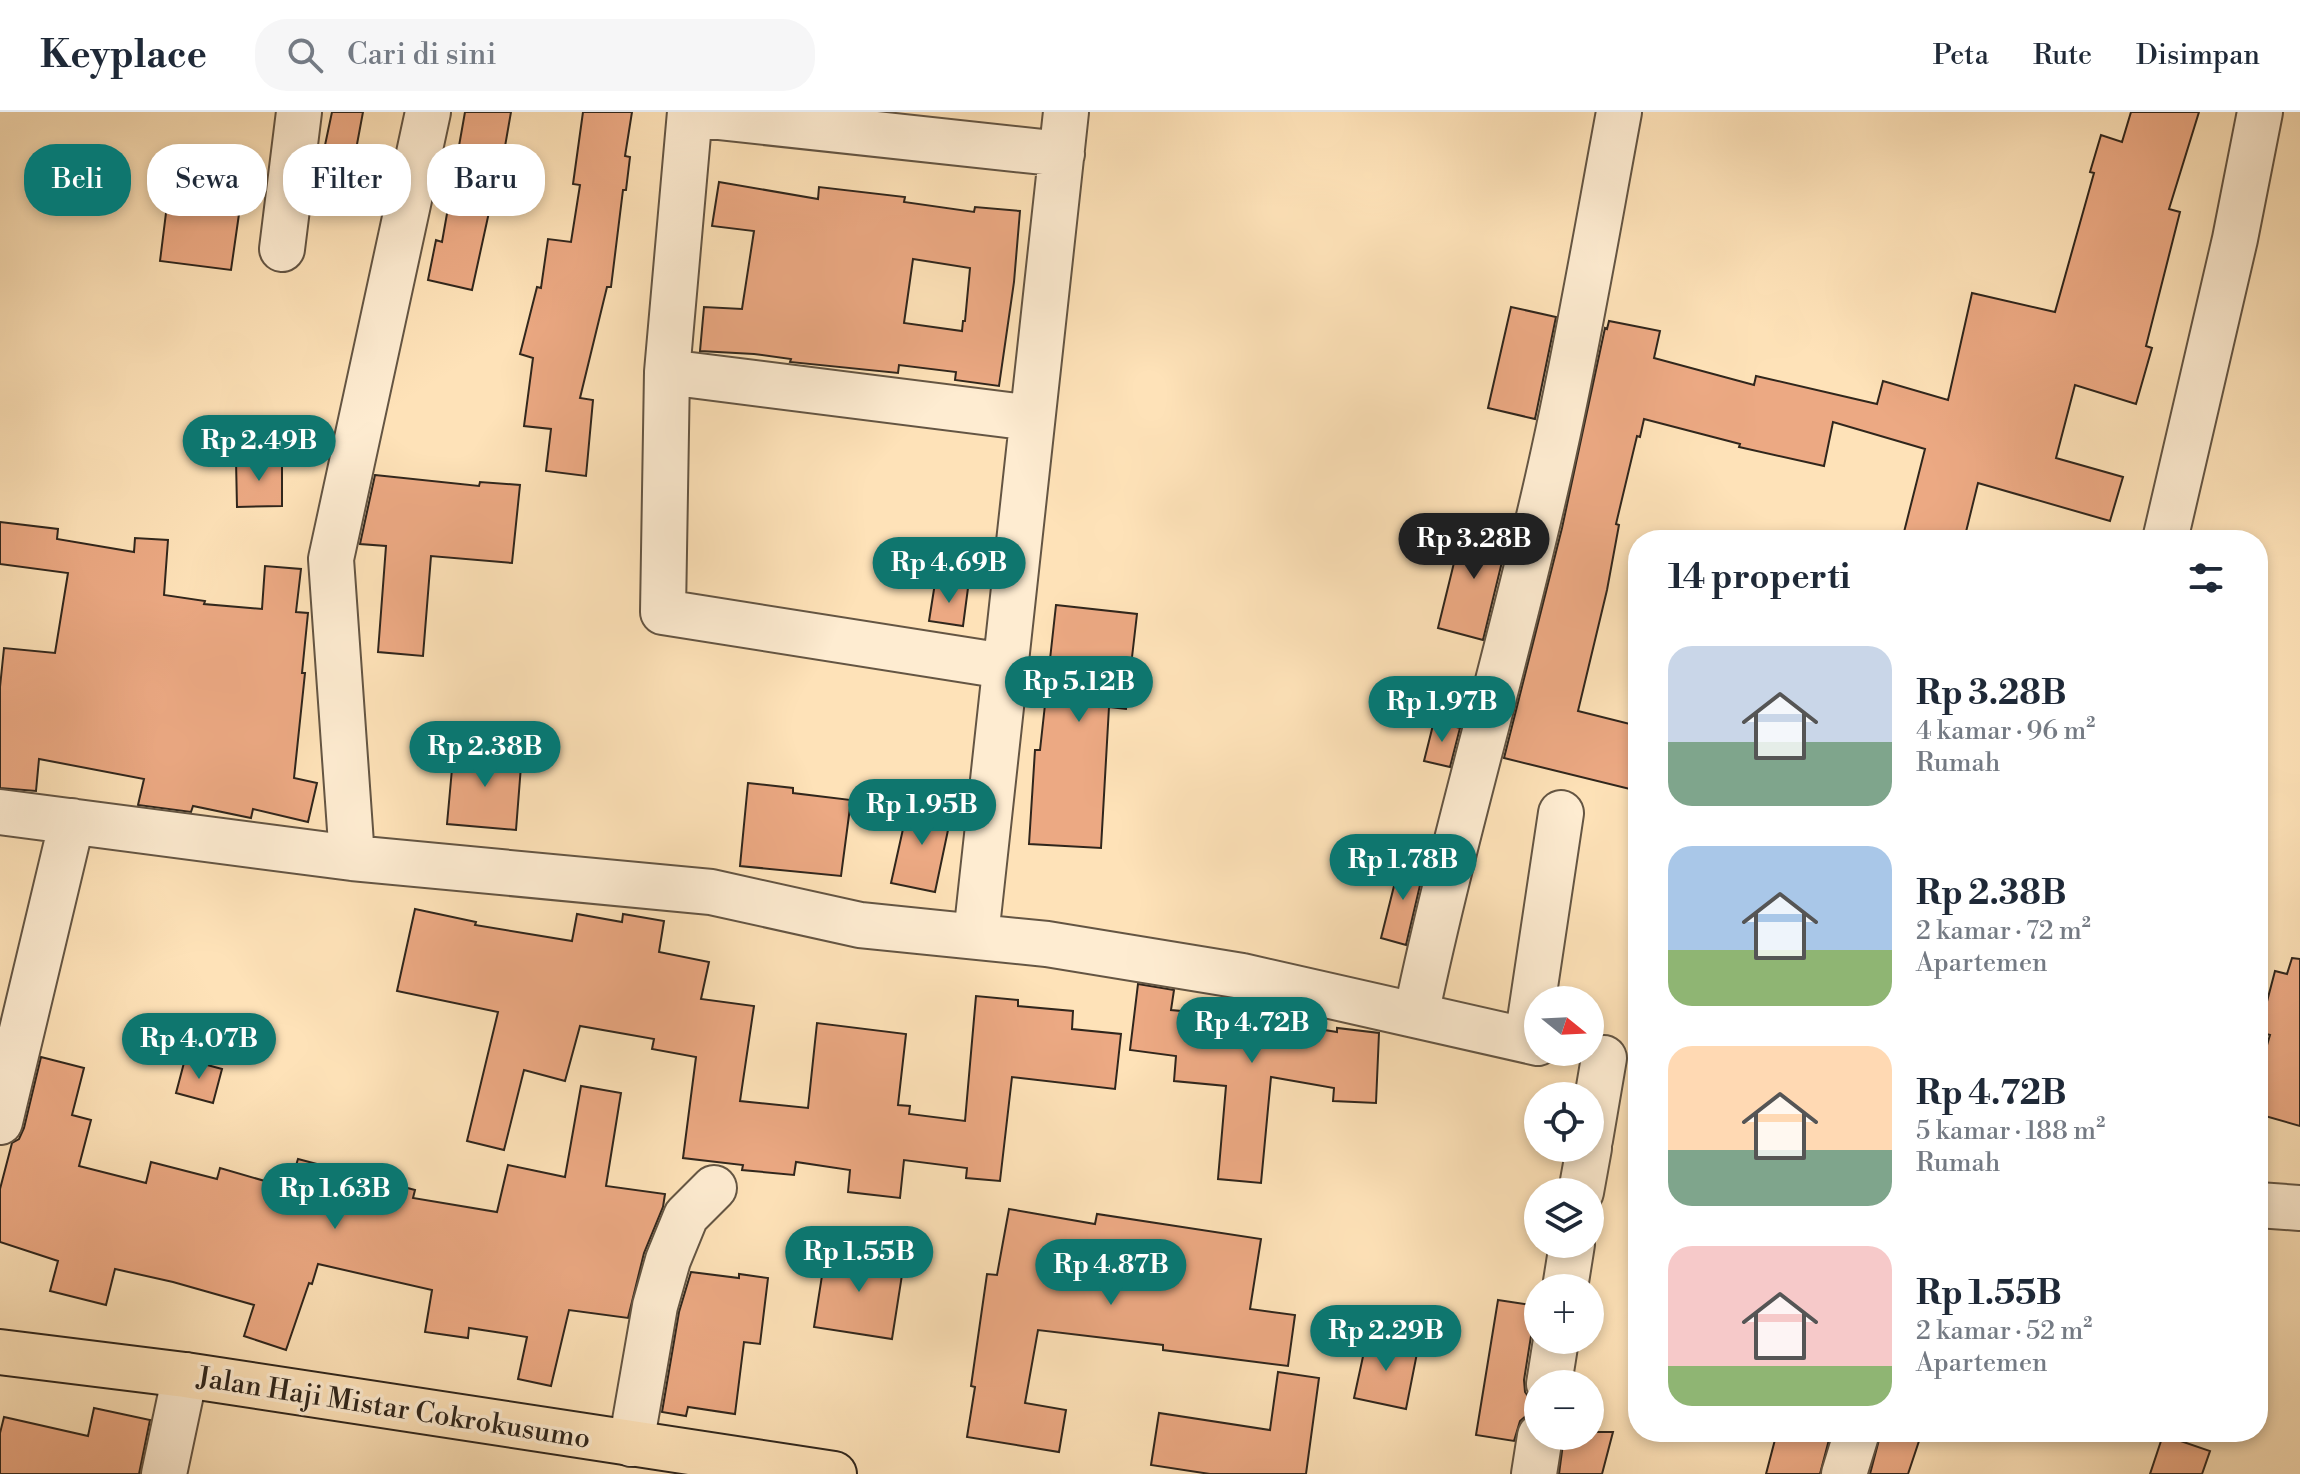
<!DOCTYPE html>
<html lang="id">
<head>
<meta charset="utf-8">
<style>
	body { margin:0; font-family:"Libre Bodoni",serif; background:#f6f6f7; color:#1f2937; height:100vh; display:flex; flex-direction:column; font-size:30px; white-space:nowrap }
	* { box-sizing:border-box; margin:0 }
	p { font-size:26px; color:#747a83 }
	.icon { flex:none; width:44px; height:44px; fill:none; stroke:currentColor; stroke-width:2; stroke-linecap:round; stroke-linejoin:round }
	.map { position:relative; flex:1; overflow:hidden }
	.details { position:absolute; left:1628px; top:418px; width:640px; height:912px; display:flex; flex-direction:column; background:#fff; border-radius:32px; box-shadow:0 4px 12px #0003 }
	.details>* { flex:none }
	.top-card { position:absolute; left:24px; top:32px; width:760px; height:72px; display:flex; gap:16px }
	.needle { width:52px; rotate:108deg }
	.tools { position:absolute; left:1524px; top:874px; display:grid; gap:16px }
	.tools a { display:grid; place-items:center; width:80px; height:80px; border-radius:50%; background:#fff; box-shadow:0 4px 12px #0003; font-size:40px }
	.price { position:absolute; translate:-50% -68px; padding:0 18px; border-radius:28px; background:#0f766e; color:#fff; font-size:26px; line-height:52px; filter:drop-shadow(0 2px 4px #0008) }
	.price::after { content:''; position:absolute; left:50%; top:48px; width:24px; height:18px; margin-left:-12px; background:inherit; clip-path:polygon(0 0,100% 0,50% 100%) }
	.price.on { background:#222; color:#fff }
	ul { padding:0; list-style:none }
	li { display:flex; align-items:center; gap:24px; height:200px; padding:0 40px }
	li span { display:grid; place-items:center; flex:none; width:224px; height:160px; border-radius:24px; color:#555 }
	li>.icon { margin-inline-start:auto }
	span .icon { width:96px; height:96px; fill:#fffc; stroke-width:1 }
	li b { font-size:34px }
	h2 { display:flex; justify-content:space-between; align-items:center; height:96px; padding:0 40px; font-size:34px }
	.tag { padding:0 28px; border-radius:32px; background:#fff; box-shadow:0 4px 12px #0003; font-size:28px; line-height:72px }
	.tag.on { background:#0f766e; color:#fff }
	header { display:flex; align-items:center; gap:48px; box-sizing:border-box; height:112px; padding:0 40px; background:#fff; border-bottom:2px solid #e0e1e3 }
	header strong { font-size:38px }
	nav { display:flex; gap:44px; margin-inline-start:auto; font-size:28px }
	.search { width:560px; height:72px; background:#f6f6f7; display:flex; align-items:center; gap:20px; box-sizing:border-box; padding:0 28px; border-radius:32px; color:#747a83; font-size:30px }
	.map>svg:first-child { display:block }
</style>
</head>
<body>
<header>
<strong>Keyplace</strong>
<div class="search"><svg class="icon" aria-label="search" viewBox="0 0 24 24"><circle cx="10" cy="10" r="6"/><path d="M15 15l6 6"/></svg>Cari di sini</div>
<nav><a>Peta</a><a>Rute</a><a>Disimpan</a></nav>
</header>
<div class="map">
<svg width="2300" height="1362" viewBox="0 0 2300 1362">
	<rect width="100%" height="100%" fill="#fee2b8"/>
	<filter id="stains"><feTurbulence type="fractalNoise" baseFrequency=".0025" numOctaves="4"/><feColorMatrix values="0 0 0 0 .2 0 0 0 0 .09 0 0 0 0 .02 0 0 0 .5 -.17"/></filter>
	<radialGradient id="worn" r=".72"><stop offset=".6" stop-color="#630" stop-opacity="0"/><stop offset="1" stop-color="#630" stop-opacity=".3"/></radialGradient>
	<path fill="#eca983" stroke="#30261c" stroke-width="2" fill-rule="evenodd" d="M332,0H363L355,43L361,44L353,90L314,83L320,37L324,38Z
		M465,0H511L495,92L491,91L472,178L428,168L436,128L442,130Z
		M583,0H632L625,44L630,45L626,78H623L611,175H607L580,286L593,288L586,364L546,359L551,317L524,314L533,246L520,242L537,175L541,176L548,127L571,130L580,73L573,72Z
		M2131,0H2199L2169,97L2180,100L2146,234L2152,236L2136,292L2075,273L2056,346L2123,365L2110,409L1978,371L1964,428H1902L1925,337L1833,310L1824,354L1739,335L1740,332L1644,307L1640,325L1637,324L1616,412L1619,413L1607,478L1578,599L1638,614V679L1504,646L1562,416L1605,216L1607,217L1609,209L1660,219L1654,246L1754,273L1756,264L1877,292L1883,269L1948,288L1972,181L2055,200L2094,61L2090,60L2101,23L2122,30Z
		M719,70L818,87L819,75L905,85L904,90L974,100L975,95L1020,99L1014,170L999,274L955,268L956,260L899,253L898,261L790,250L791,247L754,242L700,239L704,195L742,197L754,119L712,114ZM913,147L970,156L965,209H963L962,219L904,211Z
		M168,85L240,95L231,158L160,149Z
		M1511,195L1556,205L1535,307L1488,296Z
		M236,348H282V394L237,395Z
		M375,363L479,374L480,370L520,373L512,451L431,444L423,544L378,540L386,434L360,432Z
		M0,410L58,417L57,427L134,440L135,426L168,428L164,483L205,489L204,492L262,497L265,454L301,457L296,500L308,501L302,561H305L294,666L317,671L308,710L253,697L251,706L193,694L191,700L138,693L144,667L39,647L36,679L0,676V575L4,536L55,541L68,461L0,452Z
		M1464,410L1509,421L1483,528L1438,516Z
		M935,471L968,476L963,514L929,509Z
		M1056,493L1137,502L1126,597L1109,595L1101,736L1029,732L1035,638H1040Z
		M1434,609L1460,616L1450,655L1424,649Z
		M454,635L522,641L516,718L447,712Z
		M748,671L793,676V681L851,688L841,764L740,754Z
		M909,690L952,699L935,780L891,771Z
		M1401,746L1425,752L1406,833L1381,826Z
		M415,797L476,810L475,813L572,829L577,802L622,810L623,802L664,809L659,840L709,850L701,887L754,894L740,989L808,996L817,911L906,922L898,993L910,994L909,1002L965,1009L976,884L1018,888V894L1073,899L1072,917L1121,922L1115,977L1012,965L1000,1069L966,1066L967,1056L904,1048L900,1086L848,1080L850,1058L796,1050L794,1063L742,1058L743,1053L683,1046L696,945L652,937L654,927L580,914L565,969L524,958L504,1038L467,1029L498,900L397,879Z
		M2292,846L2300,847V1014L2258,1002V964L2270,923L2259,920L2275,859L2287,862Z
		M1138,872L1174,878L1171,898L1225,903L1227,887L1277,898L1275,910L1337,920V916L1379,921L1376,991L1333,989L1334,976L1271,965L1261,1071L1218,1067L1226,974L1174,969L1176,944L1130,938Z
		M41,945L84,956L72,1003L91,1008L79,1054L146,1071L151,1050L217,1067L220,1056L289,1076L298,1047L415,1078L413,1086L497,1100L508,1053L565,1065L581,974L621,981L606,1074L665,1082L663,1095L644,1141L628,1206L569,1198L551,1274L518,1267L527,1225L469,1216L468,1226L425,1220L432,1178L318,1152L312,1172L309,1171L286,1238L244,1224L254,1193L173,1170L115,1157L106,1193L50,1179L58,1149L0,1130V1077L12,1031L19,1027L24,1016Z
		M185,947L222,957L213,991L176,981Z
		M1009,1097L1095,1112L1097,1102L1261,1127L1250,1197L1295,1203L1288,1254L1163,1238V1233L1038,1218L1025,1291L1066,1298L1059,1340L967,1325L975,1275L971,1274L987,1162L997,1163Z
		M826,1138L904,1150L892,1227L814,1215Z
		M691,1160L739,1166V1162L768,1166L760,1232L744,1230L735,1302L688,1295L686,1304L662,1300L679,1200Z
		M1498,1188L1538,1194V1211L1531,1224L1524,1268L1525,1280L1530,1287L1527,1303L1520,1309L1514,1329L1476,1323Z
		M1367,1226L1418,1236L1406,1297L1354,1286Z
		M1278,1260L1319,1266L1306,1362H1210L1151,1353L1159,1301L1270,1318Z
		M94,1296L150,1308L139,1362H0V1321L4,1305L88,1324Z
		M1590,1320H1613L1602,1362H1559L1564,1324H1590Z
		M1777,1320H1831L1820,1362H1766Z
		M1881,1320H1922L1908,1362H1870Z
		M2163,1323L2210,1339L2202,1362H2150Z"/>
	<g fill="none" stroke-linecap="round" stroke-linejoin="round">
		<defs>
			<path id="minor" d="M690,0L667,260L663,500L1004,554
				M690,2L1062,42
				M282,137L299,0
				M667,260L1032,306
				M2165,428L2235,127L2260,0
				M0,700L352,746L711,780L860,813L1047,832L1242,864L1538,931
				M352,746L331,447L428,0
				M976,824L1066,0
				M1416,903C1456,713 1513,528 1554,339C1579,226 1598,113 1619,0
				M1527,928L1561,701
				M0,1010L72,709
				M1590,1028L1604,946
				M1581,1080L1589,1036
				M2258,1093L2300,1096
				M1565,1176L1572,1132
				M1549,1272L1556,1228
				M631,1332L655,1194L668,1148L686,1104L714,1076
				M164,1362L185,1263
				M1534,1362L1540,1324
				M1844,1362L1857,1320"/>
			<path id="major" d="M0,1240L185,1263L834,1362"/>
		</defs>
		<use href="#minor" stroke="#645543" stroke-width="48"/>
		<use href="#major" stroke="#30261c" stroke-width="48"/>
		<use href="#minor" stroke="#feecd1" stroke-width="44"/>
		<use href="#major" stroke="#fee2b8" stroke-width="44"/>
	</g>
	<g text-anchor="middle" stroke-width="7" stroke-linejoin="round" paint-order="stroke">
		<g font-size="28" fill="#30261c" stroke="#feecd1">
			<text transform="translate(394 1295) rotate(9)" y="10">Jalan Haji Mistar Cokrokusumo</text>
		</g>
	</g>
	<rect width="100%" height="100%" filter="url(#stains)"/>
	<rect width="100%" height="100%" fill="url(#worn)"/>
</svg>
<div class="tools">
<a><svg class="needle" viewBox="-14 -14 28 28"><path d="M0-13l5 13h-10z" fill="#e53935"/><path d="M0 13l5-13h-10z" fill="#747a83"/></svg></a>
<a><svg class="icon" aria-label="locate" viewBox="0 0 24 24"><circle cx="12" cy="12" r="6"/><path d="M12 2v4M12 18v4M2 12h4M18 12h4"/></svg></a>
<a><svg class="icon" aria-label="layers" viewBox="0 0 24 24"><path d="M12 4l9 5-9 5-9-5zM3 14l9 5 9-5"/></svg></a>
<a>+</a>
<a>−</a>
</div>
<b class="price" style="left:259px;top:371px">Rp 2.49B</b>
<b class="price on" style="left:1474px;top:469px">Rp 3.28B</b>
<b class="price" style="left:949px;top:493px">Rp 4.69B</b>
<b class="price" style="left:1079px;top:612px">Rp 5.12B</b>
<b class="price" style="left:1442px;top:632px">Rp 1.97B</b>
<b class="price" style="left:485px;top:677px">Rp 2.38B</b>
<b class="price" style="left:922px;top:735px">Rp 1.95B</b>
<b class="price" style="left:1403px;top:790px">Rp 1.78B</b>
<b class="price" style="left:1252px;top:953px">Rp 4.72B</b>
<b class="price" style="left:199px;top:969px">Rp 4.07B</b>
<b class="price" style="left:335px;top:1119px">Rp 1.63B</b>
<b class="price" style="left:859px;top:1182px">Rp 1.55B</b>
<b class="price" style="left:1111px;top:1195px">Rp 4.87B</b>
<b class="price" style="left:1386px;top:1261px">Rp 2.29B</b>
<div class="top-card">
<a class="tag on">Beli</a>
<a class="tag">Sewa</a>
<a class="tag">Filter</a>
<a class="tag">Baru</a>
</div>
<section class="details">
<h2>14 properti<svg class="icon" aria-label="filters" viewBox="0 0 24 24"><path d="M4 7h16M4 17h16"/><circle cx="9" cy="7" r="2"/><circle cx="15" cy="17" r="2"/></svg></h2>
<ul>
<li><span style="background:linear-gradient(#c9d6e8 60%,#7fa58c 0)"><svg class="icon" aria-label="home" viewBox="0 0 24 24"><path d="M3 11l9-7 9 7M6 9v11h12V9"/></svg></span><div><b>Rp 3.28B</b><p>4 kamar · 96 m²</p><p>Rumah</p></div></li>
<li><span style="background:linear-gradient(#a9c7e8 65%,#8fb573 0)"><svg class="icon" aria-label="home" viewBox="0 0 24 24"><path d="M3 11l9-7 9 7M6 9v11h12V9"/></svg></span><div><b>Rp 2.38B</b><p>2 kamar · 72 m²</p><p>Apartemen</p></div></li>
<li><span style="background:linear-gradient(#ffd9b3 65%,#7fa58c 0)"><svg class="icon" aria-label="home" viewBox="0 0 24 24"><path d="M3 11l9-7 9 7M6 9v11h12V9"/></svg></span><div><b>Rp 4.72B</b><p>5 kamar · 188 m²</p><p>Rumah</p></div></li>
<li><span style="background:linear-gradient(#f6c9c9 75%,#8fb573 0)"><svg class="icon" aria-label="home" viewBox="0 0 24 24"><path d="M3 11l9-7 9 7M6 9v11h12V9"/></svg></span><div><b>Rp 1.55B</b><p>2 kamar · 52 m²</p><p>Apartemen</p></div></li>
</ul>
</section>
</div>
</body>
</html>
